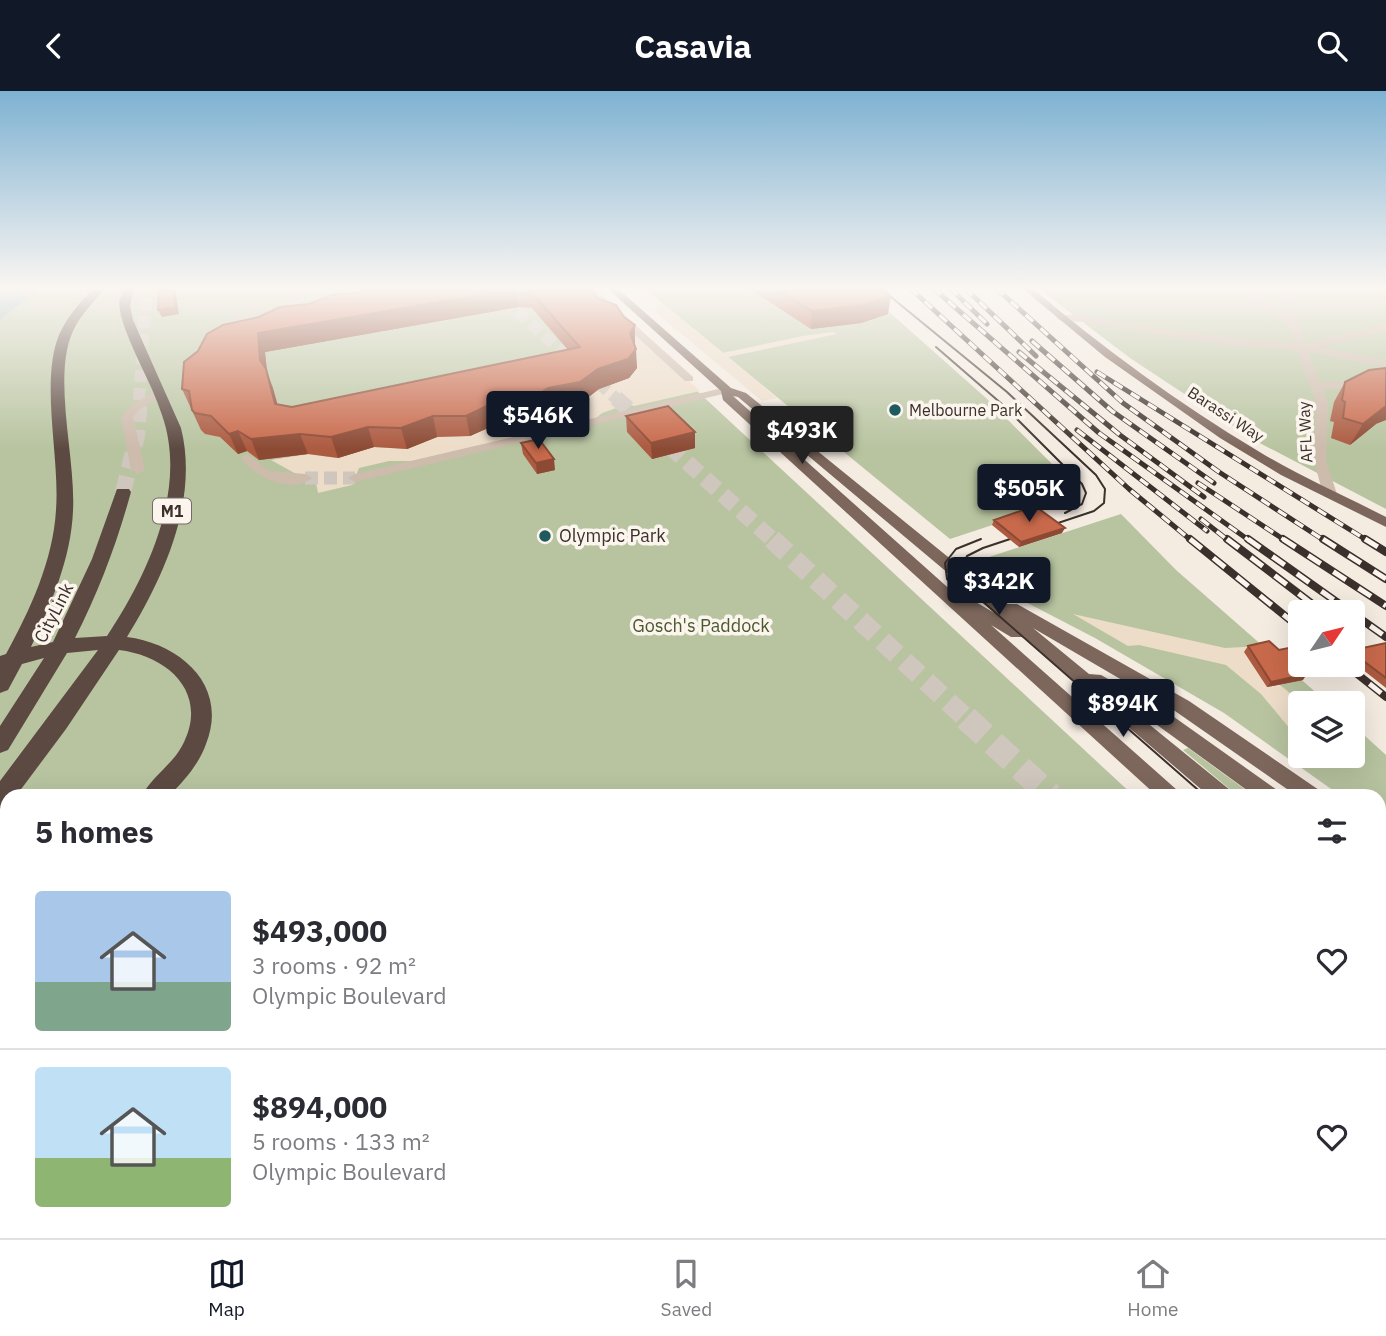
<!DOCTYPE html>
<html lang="en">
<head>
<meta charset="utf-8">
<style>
	body { margin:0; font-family:"IBM Plex Sans",sans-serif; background:#f7f7f7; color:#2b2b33; height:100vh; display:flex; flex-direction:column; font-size:26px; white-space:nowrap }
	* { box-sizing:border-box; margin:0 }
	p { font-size:23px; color:#7c7c81 }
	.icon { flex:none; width:38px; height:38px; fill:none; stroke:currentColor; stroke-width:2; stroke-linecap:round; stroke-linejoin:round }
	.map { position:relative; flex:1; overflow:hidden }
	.panel { position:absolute; left:0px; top:698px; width:1386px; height:450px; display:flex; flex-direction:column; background:#fff; border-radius:21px 21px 0 0; box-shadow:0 7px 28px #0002 }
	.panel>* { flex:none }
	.needle { width:46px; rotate:55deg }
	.controls { position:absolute; left:1288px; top:509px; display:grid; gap:14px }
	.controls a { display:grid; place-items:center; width:77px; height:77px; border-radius:7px; background:#fff; box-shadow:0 7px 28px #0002; font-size:35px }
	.price { position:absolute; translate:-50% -60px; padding:0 16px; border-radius:7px; background:#111827; color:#fff; font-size:23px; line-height:46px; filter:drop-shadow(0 2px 4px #0008) }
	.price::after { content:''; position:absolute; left:50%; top:42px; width:21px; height:16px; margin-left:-10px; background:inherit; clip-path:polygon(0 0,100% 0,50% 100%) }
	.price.on { background:#222; color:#fff }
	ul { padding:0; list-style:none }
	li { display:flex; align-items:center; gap:21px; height:175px; padding:0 35px }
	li+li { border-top:2px solid #e1e1e2 }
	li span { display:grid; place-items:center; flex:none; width:196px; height:140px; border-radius:7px; color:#555 }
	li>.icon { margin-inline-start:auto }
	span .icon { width:84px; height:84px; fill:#fffc; stroke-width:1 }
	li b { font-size:30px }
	h2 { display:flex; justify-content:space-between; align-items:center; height:84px; padding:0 35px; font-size:30px }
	header { display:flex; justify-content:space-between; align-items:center; height:91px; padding:0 35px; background:#111827; color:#fff; font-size:32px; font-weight:700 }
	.tabs { display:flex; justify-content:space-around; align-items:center; height:98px; border-top:2px solid #e1e1e2; background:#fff; font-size:19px; color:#7c7c81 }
	.tabs a { display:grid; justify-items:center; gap:4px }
	.tabs .on { color:#111827 }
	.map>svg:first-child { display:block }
</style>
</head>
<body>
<header><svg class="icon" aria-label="back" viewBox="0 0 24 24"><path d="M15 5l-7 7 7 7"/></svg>Casavia<svg class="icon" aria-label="search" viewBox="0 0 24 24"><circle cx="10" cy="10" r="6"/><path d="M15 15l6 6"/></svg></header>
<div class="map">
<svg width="1386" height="1147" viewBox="0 0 1386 1147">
	<rect width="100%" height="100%" fill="#f4ebe1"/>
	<path fill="#b8c4a0" d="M42,197H586L1134,705H7V1141H1061L1053,1147H0V229Z
		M644,197H862L986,307L1072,393L1068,409L950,448Z
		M1038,197H1386V418L1254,349L1130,267Z
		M1121,423L1176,479L1328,612H1300V665H1353V634L1386,664V737L1379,733V705H1341L1224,622L1095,547L1016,506L976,476L986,467Z
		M1188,657L1254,705H1238L1183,659Z"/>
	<path fill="#ecdcc8" d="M413,197H588L700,300L634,315L628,313L602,322L595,328L558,334L542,338L543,340L416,370H389L359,377L352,394L318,402L315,387L307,389L271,369L308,363L338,367L374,356L407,358L437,346L470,345L497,333L529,330L546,322L550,316L582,311L597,298L629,287L637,277L632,258L634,250L569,207L315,213Z
		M662,212L722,262L803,245L833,241L837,243L728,266L777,307L762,310L655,221V217Z
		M1073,523L1225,557L1262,555L1280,594L1302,612L1300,650L1261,603L1226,574L1139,554L1128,555Z"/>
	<path fill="#7fb0b2" d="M0,197H42L0,229Z"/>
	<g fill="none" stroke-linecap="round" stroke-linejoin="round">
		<path stroke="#cfc6bd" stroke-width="13" stroke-dasharray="13 6" stroke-linecap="butt" d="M305,387H355"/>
		<path stroke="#cfc6bd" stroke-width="12" stroke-dasharray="12 6" stroke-linecap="butt" d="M490,197L618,309
			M139,309L146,209L144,197"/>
		<path stroke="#cfc6bd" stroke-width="16" stroke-dasharray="16 8" stroke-linecap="butt" d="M616,307L774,450
			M123,401L137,345L140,307"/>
		<path stroke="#cfc6bd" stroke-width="20" stroke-dasharray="20 10" stroke-linecap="butt" d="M772,448L968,629"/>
		<path stroke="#cfc6bd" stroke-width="25" stroke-dasharray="25 12" stroke-linecap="butt" d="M966,627L1051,705"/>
		<path fill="#cdbbac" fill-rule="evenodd" d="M181,197H205L201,200Z
			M365,197H385L248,224L231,235L229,248L220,246L223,232L245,219Z
			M584,197H594L693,286V290H685Z
			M1240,197H1250L1288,227L1284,197H1293L1299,237L1305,253L1386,233V239L1318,256L1386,270V276L1308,260L1320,292L1386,286V292L1323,299L1328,311L1326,370L1337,403L1335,406H1325L1323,403L1314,370L1316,311L1297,259L1217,253L1086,231L1061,230L1056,227C1067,220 1090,226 1103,228C1167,239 1230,248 1295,252L1290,238Z
			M727,296L731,297V301L355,391L348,387L355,383Z
			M156,300L166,302L140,318L133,326L145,379L138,383L131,379L121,326L132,314Z
			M247,363L270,380L305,383L312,387C291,404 254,386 241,367Z"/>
		<path fill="#7d675c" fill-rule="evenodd" d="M607,197H617L731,297L746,302L1006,513H1017L1189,610L1319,699L1322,705H1297L1175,620L1033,537L1089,583L1101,584L1167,621L1277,699L1280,705H1255L1153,631L1129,617L1230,699L1233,705H1209L1023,546H1011L991,534L1177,699L1180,705H1157L723,309L721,300ZM733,305L738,306L998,524L974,510H963Z
			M1022,197H1032C1103,257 1178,312 1258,360C1299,385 1343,404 1386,426V436L1281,384L1220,347L1105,266Z
			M1379,748L1386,750V771L1379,769Z
			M1379,781L1386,784V807L1379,804Z
			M1379,825L1386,828V852L1379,849Z
			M1379,881L1386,884V912L1379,909Z"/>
		<path fill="#5c4a42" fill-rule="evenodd" d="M94,197H105C94,211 81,223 73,240C52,286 76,367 73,420C71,468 51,513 31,556L53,551L92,468L117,398H129L131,401C117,452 99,500 75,547L107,545C148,483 188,398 162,324C151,290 131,260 121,225L119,212L123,197H134L130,215L133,229L181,337C199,409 164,486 127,546C181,553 229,595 206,653C199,673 184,690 169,705H142C151,686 172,674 182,655C210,603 169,565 119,559L66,638L16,705H7V716L0,718V690L98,559L67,562L8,659L0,662V635L44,567L22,573L8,599L0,602V565L6,563C30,519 53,470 56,419C60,366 40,291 59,244C67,226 80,211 94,197Z
			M7,835V866L0,868V837Z
			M1386,968V1004L1379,1007V971Z
			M1386,1107V1147H1345L1347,1141H1379V1110Z
			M1203,1141H1243L1241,1147H1201Z"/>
		<path stroke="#3b302b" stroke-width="2" d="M880,197L1007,301L1096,384L1105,398L1104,412L1094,420L983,457L967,465L959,482L966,496L1205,705
			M936,256L1003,314L1082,393L1086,402L1082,413L1065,422
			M967,509L947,488L945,472L956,458L981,448
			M1379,853L1384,857"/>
		<path stroke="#3b302b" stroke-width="2.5" d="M1382,855L1386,859
			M1379,868L1386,874"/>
		<defs>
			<path id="rail-far1" d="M910,197L1129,398L1192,450
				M933,197L1099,342L1250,450
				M950,197L987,233
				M965,197L1036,265
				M996,197L1123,312L1219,381L1325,450
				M1032,250L1112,320L1214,392
				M1019,261L1120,344L1204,406
				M1097,281L1368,450
				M1077,339L1207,440
				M1198,392L1286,450
				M1201,428L1229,450"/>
			<path id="rail" d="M1190,448L1300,537
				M1227,448L1324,522
				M1248,448L1386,546
				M1283,448L1386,515
				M1323,448L1386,488
				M1365,448L1386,461
				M1353,553L1386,579
				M1346,574L1386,606"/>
		</defs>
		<use href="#rail-far1" stroke="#3b302b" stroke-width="5"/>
		<use href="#rail" stroke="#3b302b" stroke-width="8"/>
		<use href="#rail-far1" stroke="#fbf5ee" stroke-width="3.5" stroke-dasharray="10" stroke-linecap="butt"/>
		<use href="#rail" stroke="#fbf5ee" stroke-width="5" stroke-dasharray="15" stroke-linecap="butt"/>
	</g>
	<path fill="#ac5a40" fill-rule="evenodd" d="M373,197H589L635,252L634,254L637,277L629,287L599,298L582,311L550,316L530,331L497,333L470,345L437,346L407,358L374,356L338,367L308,363L259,369L247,360L238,363L220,346L205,343L201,339L182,298L309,213L358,202ZM518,216L532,217L568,259L292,316L277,314L267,281L265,261Z
		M748,197H882L888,223L861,232L811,238Z
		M1345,291L1376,333L1350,354L1331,347L1334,331L1330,330L1334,311Z
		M626,325L695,357L652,368L627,341Z
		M521,352L555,379L537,383L523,363Z
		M994,429L1062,442L1019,456L992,434Z
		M1386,552V597L1353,571V559Z
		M1248,555L1279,559L1309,575L1301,577L1303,589L1267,596L1244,561Z"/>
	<path fill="#8c4a34" d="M173,197H175L179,223L162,226L158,219Z
		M515,198L518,216L265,261L267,281L273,297L283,333L260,269L258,242Z
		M891,205L888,223L861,232L811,238L812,220Z
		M635,234V252L631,261L630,242Z
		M636,258L637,277L629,287L599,298L582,311L550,316L530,331L527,311L548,297L598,278Z
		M493,312L497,333L470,345L466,325Z
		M1386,315V329L1376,333L1350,354L1363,333Z
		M433,325L437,346L407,358L401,337Z
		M368,336L374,356L338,367L331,346Z
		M238,340L247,360L238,363L229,343Z
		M695,341V357L652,368L651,352Z
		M300,343L308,363L259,369L251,348Z
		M554,368L555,379L537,383L536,372Z
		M1065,437L1062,442L1019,456L1021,451Z
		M1300,573V574H1310L1293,580L1297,574Z
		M1307,583L1303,589L1267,596L1271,591Z"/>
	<path fill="#c8694b" stroke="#8c4a34" stroke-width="2" fill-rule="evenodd" d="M159,197H173L175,216L158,219Z
		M373,197L592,198L597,207L616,214L624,226L635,234L630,242L636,258L628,268L598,278L580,291L548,297L527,311L493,312L466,325H433L401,337L368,336L331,346L300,343L251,348L238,340L229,343L211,325L195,322L192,319L189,300L182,298L184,271L198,260L207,243L223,234L259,226L280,216L309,213L332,204L358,202ZM515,198L530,200L580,256L292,316L275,313L266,278L260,269L258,242Z
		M776,197H882L891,205L864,214L812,220Z
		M1386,277V315L1363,333L1343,327L1345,311L1342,309L1345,291L1369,279Z
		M668,315L695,341L651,352L626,325Z
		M539,348L554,368L536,372L521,352Z
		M1035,415L1065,437L1021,451L994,429Z
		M1269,550L1279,559L1298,555L1300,558V573L1297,574L1307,583L1271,591L1248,555Z
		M1386,552V587L1353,562V559Z"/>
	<linearGradient id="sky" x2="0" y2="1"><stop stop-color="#7eb2d2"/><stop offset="0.55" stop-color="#faf6f2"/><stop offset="1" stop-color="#faf6f2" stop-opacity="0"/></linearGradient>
	<rect width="1386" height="358" fill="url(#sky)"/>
	<g fill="#1f5a5e" stroke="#fbf5ee" stroke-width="2.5">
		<circle cx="895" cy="319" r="7"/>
		<circle cx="545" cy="445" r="7"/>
	</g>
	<g text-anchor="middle" stroke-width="7" stroke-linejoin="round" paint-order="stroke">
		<g font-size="16" fill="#3b302b" stroke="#fbf5ee" text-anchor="start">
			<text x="909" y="325">Melbourne Park</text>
		</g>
		<g font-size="16" fill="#3b302b" stroke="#fbf5ee">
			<text transform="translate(1226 323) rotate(33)" y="6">Barassi Way</text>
			<text transform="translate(1305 341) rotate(-93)" y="6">AFL Way</text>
		</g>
		<rect fill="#fbf5ee" stroke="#756b66" stroke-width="2" x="153" y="407.5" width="38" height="25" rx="5"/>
		<g font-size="16" font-weight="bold" fill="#3b302b">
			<text x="172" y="426">M1</text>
		</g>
		<g font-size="18" fill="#3b302b" stroke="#fbf5ee" text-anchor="start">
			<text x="559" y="451">Olympic Park</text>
		</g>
		<g font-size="18" fill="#3b302b" stroke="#fbf5ee">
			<text transform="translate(54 522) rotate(-63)" y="6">CityLink</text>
		</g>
		<g font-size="18" fill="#4a5a2e" stroke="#fbf5ee">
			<text x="701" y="541">Gosch's Paddock</text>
		</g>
	</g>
</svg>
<div class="controls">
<a><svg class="needle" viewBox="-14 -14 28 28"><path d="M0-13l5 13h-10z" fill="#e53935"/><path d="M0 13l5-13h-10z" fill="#7c7c81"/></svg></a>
<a><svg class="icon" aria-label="layers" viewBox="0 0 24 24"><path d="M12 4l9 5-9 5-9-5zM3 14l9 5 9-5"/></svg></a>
</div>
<b class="price" style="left:538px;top:360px">$546K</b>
<b class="price on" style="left:802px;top:375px">$493K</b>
<b class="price" style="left:1029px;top:433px">$505K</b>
<b class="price" style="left:999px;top:526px">$342K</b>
<b class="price" style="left:1123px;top:648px">$894K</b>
<section class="panel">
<h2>5 homes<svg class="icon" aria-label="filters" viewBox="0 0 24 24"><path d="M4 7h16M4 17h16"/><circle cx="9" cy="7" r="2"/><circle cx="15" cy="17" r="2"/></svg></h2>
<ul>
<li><span style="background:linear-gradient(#a9c7e8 65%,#7fa58c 0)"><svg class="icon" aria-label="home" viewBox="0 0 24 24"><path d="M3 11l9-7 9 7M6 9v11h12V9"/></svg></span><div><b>$493,000</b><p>3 rooms · 92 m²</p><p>Olympic Boulevard</p></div><svg class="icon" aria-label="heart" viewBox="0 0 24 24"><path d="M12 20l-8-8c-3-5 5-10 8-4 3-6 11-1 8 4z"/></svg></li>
<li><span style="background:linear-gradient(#bfe0f5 65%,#8fb573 0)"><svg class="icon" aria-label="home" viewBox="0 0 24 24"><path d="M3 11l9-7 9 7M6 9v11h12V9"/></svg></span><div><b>$894,000</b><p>5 rooms · 133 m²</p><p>Olympic Boulevard</p></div><svg class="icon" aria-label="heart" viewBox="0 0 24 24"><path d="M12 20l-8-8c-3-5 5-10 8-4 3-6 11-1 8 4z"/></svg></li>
</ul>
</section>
</div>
<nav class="tabs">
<a class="on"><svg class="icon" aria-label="map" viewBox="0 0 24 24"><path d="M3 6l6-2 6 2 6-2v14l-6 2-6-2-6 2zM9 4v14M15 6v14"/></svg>Map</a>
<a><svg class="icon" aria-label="saved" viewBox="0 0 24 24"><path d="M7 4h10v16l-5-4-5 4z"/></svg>Saved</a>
<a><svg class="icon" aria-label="home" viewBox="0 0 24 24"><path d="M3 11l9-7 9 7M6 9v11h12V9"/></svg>Home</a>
</nav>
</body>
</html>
